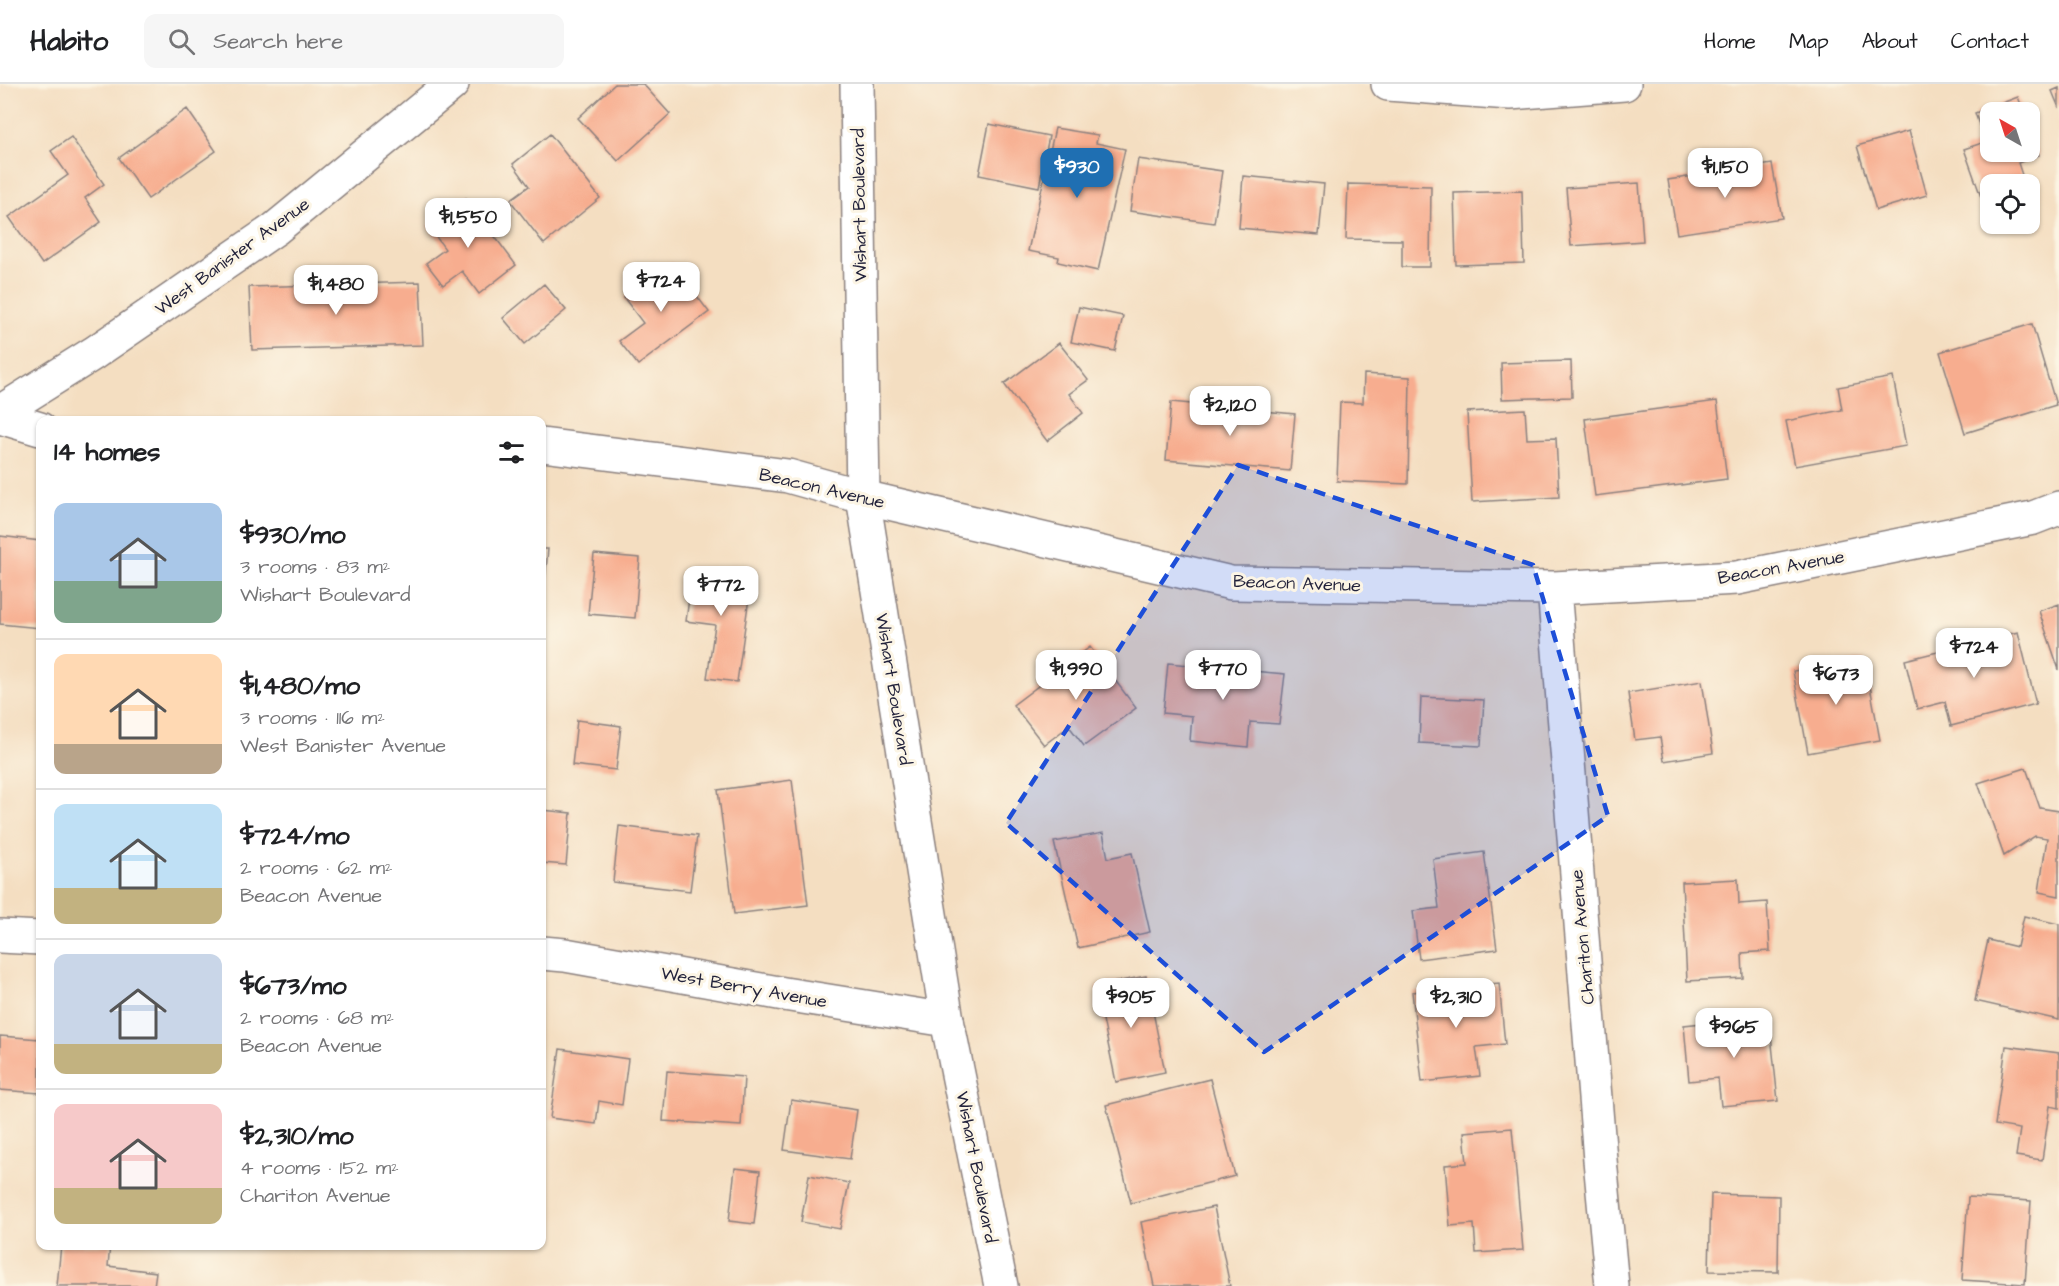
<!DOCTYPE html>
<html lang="en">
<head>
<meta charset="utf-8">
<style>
	body { margin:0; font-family:"Architects Daughter",sans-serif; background:#f6f6f6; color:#202124; height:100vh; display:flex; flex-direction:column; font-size:22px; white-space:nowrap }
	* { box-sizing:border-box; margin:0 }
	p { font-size:20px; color:#757577 }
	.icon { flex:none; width:33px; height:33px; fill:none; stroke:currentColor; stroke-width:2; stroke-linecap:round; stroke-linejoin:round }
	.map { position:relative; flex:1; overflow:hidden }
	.drawer { position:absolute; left:36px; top:332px; width:510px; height:834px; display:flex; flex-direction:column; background:#fff; border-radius:12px; box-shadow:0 2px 4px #0004 }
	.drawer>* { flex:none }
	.needle { width:39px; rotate:321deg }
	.tools { position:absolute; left:1980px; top:18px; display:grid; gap:12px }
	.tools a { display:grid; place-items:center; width:60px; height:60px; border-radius:12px; background:#fff; box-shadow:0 2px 4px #0004; font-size:30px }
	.price { position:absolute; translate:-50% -51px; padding:0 14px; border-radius:12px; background:#fff; color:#222; font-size:20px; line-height:39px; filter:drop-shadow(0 2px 3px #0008) }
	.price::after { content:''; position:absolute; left:50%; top:36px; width:18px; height:14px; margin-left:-9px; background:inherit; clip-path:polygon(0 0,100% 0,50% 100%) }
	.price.on { background:#1f6fb2; color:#fff }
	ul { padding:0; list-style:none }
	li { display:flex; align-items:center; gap:18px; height:150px; padding:0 18px }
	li+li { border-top:2px solid #e0e0e0 }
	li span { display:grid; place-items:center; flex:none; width:168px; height:120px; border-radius:12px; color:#555 }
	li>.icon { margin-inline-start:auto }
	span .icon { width:72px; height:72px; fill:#fffc; stroke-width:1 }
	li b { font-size:26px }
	h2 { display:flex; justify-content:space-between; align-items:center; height:72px; padding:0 18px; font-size:26px }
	header { display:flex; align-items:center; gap:36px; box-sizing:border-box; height:84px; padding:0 30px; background:#fff; border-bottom:2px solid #e0e0e0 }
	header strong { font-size:28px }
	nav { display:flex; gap:33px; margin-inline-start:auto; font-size:21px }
	.search { width:420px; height:54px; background:#f6f6f6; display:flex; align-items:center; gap:15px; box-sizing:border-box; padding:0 21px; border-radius:12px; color:#757577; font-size:22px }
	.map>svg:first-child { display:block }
</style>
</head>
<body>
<header>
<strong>Habito</strong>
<div class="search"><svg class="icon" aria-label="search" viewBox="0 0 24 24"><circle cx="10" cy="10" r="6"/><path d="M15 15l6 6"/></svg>Search here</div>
<nav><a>Home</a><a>Map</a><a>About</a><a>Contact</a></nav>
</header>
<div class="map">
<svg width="2059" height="1202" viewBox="0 0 2059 1202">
	<rect width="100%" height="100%" fill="#fcf5e5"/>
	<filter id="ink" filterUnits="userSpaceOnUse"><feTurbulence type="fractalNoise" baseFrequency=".0167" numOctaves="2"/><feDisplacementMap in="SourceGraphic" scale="12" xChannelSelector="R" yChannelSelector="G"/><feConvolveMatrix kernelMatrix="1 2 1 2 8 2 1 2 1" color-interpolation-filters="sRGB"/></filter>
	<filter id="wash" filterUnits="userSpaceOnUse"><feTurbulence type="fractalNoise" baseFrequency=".008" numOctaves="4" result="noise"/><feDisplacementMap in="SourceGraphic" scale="24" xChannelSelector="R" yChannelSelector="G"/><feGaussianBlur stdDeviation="1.35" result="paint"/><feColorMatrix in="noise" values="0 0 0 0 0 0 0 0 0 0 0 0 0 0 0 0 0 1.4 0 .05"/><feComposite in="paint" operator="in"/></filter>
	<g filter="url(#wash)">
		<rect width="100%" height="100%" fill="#f4dec1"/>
		<g id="blocks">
			<path fill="#f7ad8f" d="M615,0H643L670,30L618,77L578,34Z
				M2059,4V24L2052,7Z
				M2018,13L2024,28H1990V68H2030V45L2039,71L2018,79L2025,100H1990V122L1985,124L1964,65L1985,58L1975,29Z
				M187,25L216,67L148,115L119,74Z
				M989,40L1049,52L1039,103L979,91Z
				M1055,44L1098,51L1096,59L1125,65L1098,187L1058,178L1059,173L1028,167Z
				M1909,47L1927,111L1876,126L1857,62Z
				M550,50L600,114L544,160L510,116L529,102L513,80Z
				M71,53L104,100L85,114L101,138L42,180L9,133L68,91L51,67Z
				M1138,75L1222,87L1214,139L1130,127Z
				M1772,80L1782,134L1677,150L1668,96Z
				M1243,92L1324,100L1319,151L1239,144Z
				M1639,99L1643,157L1571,162L1566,104Z
				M1348,100L1431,102L1430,183H1402V156L1346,155Z
				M1522,107L1524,179L1456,181L1454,109Z
				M466,114L516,181L479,210L462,187L443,201L426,179L445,165L428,142Z
				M672,179L709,228L638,281L619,257L643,239L624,214Z
				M420,198L423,261L252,266L249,203Z
				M544,200L566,226L525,260L503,234Z
				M1079,223L1123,232L1115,267L1071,258Z
				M2032,240L2056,321L1965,349L1940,268Z
				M1059,259L1088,296L1069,310L1083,329L1047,357L1004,300Z
				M1571,277L1572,313L1502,315L1501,279Z
				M1364,290L1410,293L1408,400L1337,397L1340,318L1363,319Z
				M1893,293L1906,362L1795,382L1786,337L1842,326L1838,303Z
				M1717,317L1727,395L1595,412L1585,335Z
				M1171,318L1295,330L1290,387L1166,376Z
				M1525,325L1527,355L1556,354L1559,413L1472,418L1467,328Z
				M0,452L40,457V544L0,540Z
				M542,465H548L544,507H542Z
				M594,470L640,474L635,534L588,530Z
				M693,484L752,493L737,598L707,594L715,541L686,537Z
				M2059,520V586L2039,527Z
				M2018,548L2036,620L1951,642L1945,618L1917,625L1905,576Z
				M1090,563L1136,624L1084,662L1069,642L1044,661L1013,621Z
				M1865,575L1880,656L1808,669L1793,587Z
				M1168,579L1285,590L1279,640L1250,638L1248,663L1190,657L1192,632L1163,629Z
				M1702,597L1713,669L1664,677L1660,653L1635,656L1628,609Z
				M1421,613L1484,616L1481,662L1419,659Z
				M577,636L621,642L616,686L572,681Z
				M2026,684L2040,724L2059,727V812L2039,808L2047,754L2035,752L2004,772L1978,699Z
				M792,696L808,821L734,830L718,706Z
				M542,726L571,729L566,781L542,779Z
				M619,742L697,752L690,807L613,798Z
				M1103,749L1108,774L1132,769L1150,848L1078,864L1054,758Z
				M1484,768L1497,865L1419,875L1413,827L1439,824L1433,775Z
				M1738,795L1739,820L1767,818L1770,867L1742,869L1743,894L1687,897L1682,798Z
				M2024,832L2059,840V936L1975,917L1988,856L2017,863Z
				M1146,892L1165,988L1116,998L1096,902Z
				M1499,899L1505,960L1476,963L1480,992L1422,998L1412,908Z
				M1769,932L1778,1017L1721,1022L1718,994L1689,997L1684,941Z
				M0,952L40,955V1009L0,1006Z
				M2006,962L2059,969V1024L2050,1022L2042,1076L2016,1072L2020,1045L1995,1041Z
				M560,965L628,975L622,1021L599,1017L596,1040L550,1034Z
				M667,987L744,993L741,1042L663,1037Z
				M1210,995L1235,1092L1131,1119L1106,1021Z
				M791,1016L857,1026L850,1075L784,1066Z
				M1512,1044L1523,1166L1476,1169L1474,1140L1450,1142L1445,1081L1467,1079L1464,1048Z
				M735,1084L760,1087L754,1140L729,1137Z
				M809,1091L849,1099L840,1145L801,1138Z
				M1711,1110L1779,1112L1778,1188L1709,1187Z
				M1968,1113L2031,1117L2025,1200L1962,1196Z
				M1214,1123L1230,1202H1154L1141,1138Z
				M61,1161H110L108,1182L156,1188L154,1202H57Z"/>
		</g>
	</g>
	<g filter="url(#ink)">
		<use href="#blocks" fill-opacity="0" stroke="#8b807e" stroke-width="1.5"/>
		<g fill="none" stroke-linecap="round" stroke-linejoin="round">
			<defs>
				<path id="minor" d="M1388,0L1510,9L1624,0
					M0,328L94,269L275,145L452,0
					M0,333L40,345
					M542,361L788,392L863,413L1231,499L1554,504L1737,494L2033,434L2059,424
					M1554,504L1600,1076L1612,1202
					M0,852L40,854
					M542,869L565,871L784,910L947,936"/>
				<path id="tertiary" d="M857,0L863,413L947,936L1001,1202"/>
			</defs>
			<use href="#minor" stroke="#8b807e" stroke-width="36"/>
			<use href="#tertiary" stroke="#8b807e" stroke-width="36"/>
			<use href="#minor" stroke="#fff" stroke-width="33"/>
			<use href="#tertiary" stroke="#fff" stroke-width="33"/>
		</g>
	</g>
	<path fill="#1d4ed8" fill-opacity="0.2" stroke="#1d4ed8" stroke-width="4.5" stroke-dasharray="12 8" stroke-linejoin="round" d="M1238,381L1533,481L1608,732L1264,968L1006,739Z"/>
	<g text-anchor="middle" stroke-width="6" stroke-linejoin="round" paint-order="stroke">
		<g font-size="18" fill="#22223b" stroke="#fcf5e5">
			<text transform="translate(859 121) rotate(-91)" y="6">Wishart Boulevard</text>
			<text transform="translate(232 172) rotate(-36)" y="6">West Banister Avenue</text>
			<text transform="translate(822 404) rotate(13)" y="6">Beacon Avenue</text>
			<text transform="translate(1781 483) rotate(-10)" y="6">Beacon Avenue</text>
			<text transform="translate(1297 499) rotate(2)" y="6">Beacon Avenue</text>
			<text transform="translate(894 605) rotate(81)" y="6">Wishart Boulevard</text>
			<text transform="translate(1582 853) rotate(-95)" y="6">Chariton Avenue</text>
			<text transform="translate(744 903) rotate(10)" y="6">West Berry Avenue</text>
			<text transform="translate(977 1083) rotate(79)" y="6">Wishart Boulevard</text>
		</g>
	</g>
</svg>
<div class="tools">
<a><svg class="needle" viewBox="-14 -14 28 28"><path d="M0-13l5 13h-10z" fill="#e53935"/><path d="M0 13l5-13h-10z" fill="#757577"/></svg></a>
<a><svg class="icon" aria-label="locate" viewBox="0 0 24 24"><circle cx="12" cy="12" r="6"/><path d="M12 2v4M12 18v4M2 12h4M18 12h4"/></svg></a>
</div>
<b class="price on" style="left:1077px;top:115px">$930</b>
<b class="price" style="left:1725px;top:115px">$1,150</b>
<b class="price" style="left:468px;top:165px">$1,550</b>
<b class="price" style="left:661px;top:229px">$724</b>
<b class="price" style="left:336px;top:232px">$1,480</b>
<b class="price" style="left:1230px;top:353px">$2,120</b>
<b class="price" style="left:721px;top:533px">$772</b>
<b class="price" style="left:1974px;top:595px">$724</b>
<b class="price" style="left:1076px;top:617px">$1,990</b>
<b class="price" style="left:1223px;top:617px">$770</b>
<b class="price" style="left:1836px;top:622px">$673</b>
<b class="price" style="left:1131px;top:945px">$905</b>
<b class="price" style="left:1456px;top:945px">$2,310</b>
<b class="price" style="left:1734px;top:975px">$965</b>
<section class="drawer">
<h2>14 homes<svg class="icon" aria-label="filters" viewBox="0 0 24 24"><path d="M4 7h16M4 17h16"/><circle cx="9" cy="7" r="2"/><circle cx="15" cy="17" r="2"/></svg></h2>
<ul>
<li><span style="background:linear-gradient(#a9c7e8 65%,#7fa58c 0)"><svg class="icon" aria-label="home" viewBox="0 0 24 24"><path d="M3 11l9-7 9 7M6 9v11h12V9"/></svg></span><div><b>$930/mo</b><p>3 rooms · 83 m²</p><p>Wishart Boulevard</p></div></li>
<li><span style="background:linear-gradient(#ffd9b3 75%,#b9a48a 0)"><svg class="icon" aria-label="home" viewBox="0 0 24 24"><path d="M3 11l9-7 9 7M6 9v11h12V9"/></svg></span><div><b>$1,480/mo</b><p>3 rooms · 116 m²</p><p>West Banister Avenue</p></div></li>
<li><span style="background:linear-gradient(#bfe0f5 70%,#c2b280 0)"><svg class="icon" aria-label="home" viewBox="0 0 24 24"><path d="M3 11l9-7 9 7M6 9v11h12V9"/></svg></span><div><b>$724/mo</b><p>2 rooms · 62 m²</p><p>Beacon Avenue</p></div></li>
<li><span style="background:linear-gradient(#c9d6e8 75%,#c2b280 0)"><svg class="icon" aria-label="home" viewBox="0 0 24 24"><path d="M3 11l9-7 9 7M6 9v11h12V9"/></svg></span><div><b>$673/mo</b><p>2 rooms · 68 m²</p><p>Beacon Avenue</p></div></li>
<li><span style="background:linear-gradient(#f6c9c9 70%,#c2b280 0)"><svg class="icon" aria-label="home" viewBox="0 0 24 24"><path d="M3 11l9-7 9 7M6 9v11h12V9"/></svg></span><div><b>$2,310/mo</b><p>4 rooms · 152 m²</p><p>Chariton Avenue</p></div></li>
</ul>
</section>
</div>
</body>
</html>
